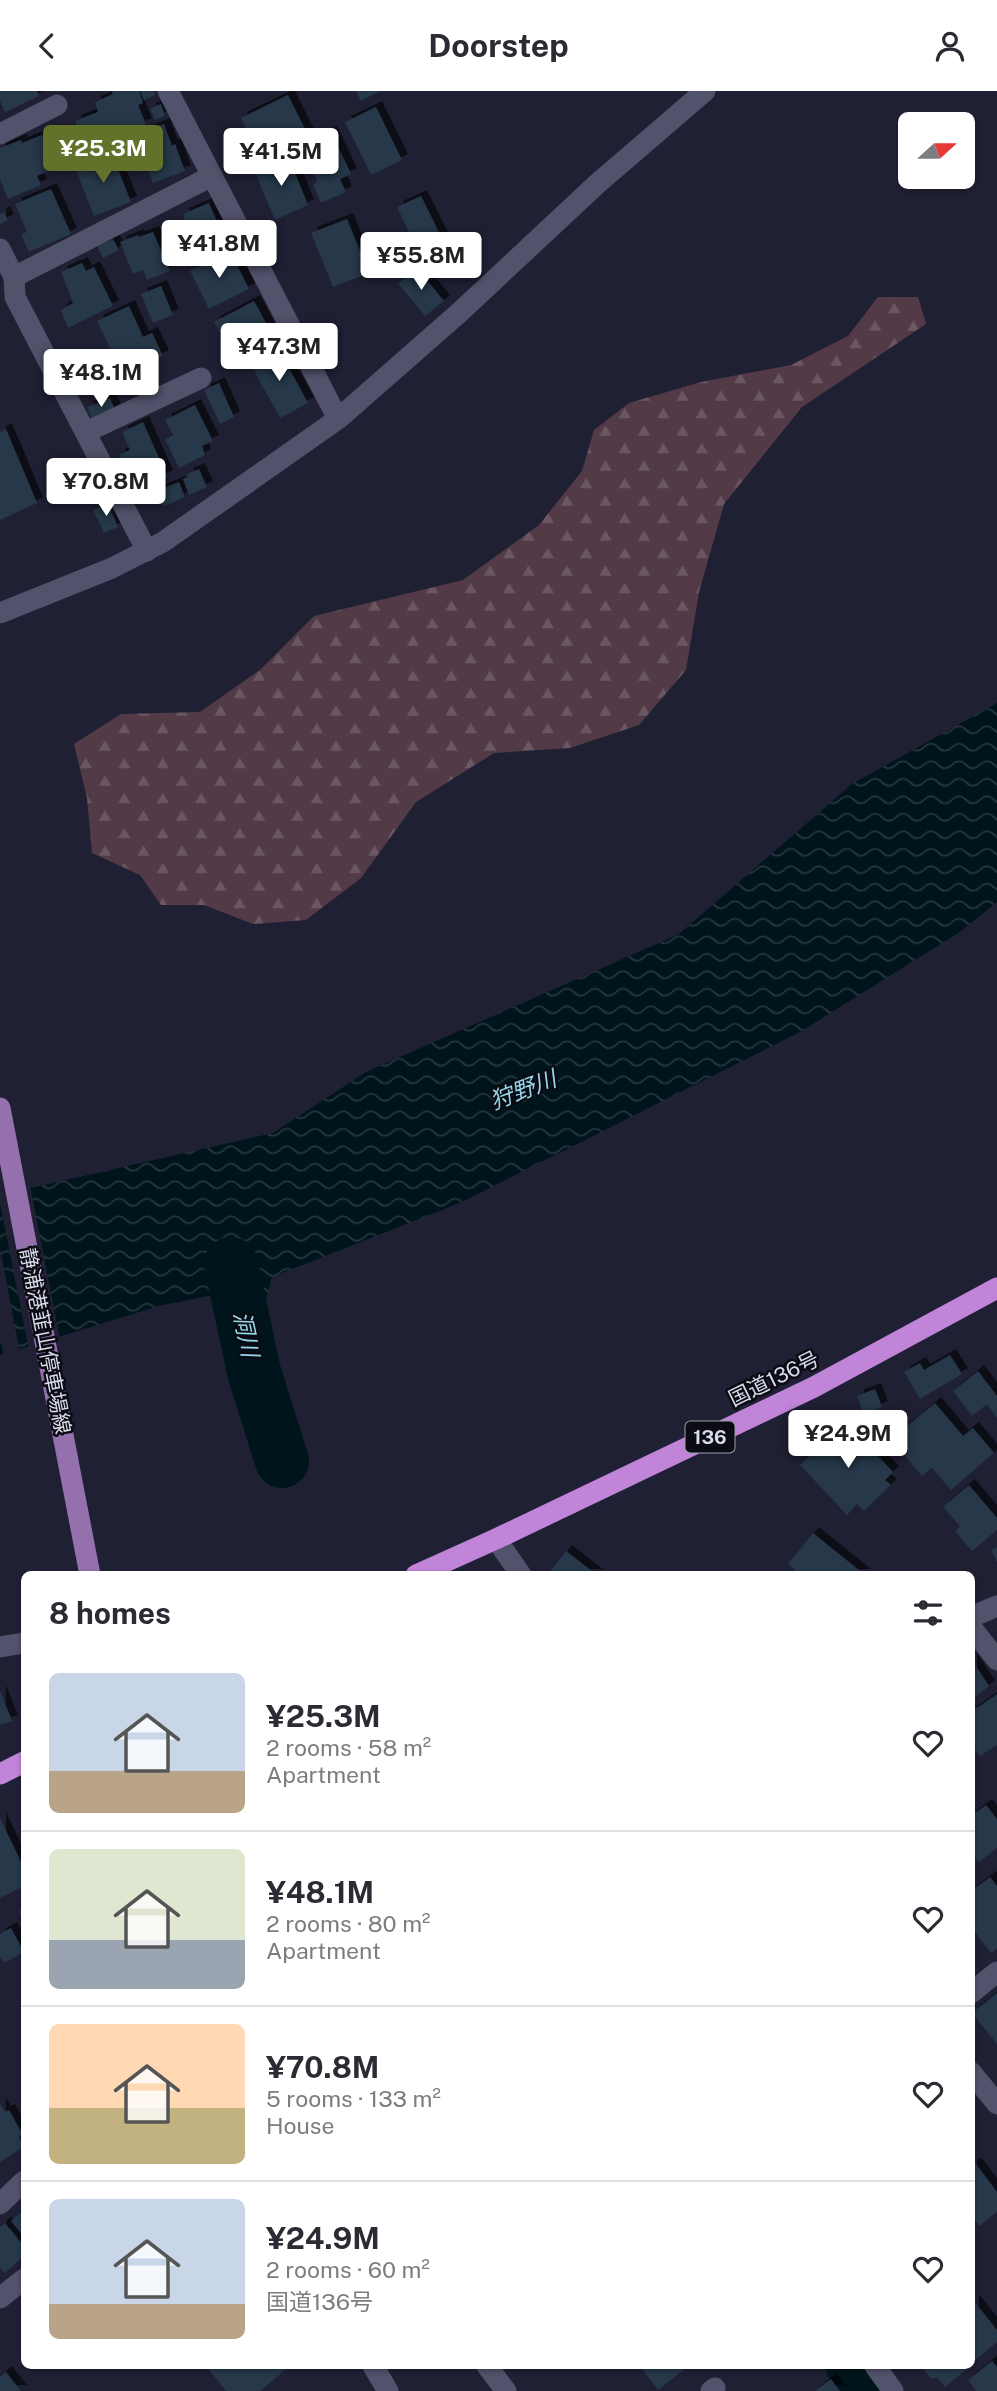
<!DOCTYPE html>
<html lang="en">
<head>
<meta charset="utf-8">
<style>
	body { margin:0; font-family:"Public Sans","Noto Sans JP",sans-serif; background:#f7f7f7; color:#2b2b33; height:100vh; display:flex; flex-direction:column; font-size:26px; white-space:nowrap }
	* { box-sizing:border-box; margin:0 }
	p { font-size:23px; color:#7c7c81 }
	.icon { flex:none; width:38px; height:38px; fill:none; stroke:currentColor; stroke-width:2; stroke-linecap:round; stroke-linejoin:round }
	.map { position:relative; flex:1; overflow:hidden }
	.sheet { position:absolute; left:21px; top:1480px; width:954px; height:798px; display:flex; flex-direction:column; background:#fff; border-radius:10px; box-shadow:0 2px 5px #0004 }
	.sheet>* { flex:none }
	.needle { width:46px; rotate:69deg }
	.fabs { position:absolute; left:898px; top:21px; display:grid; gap:14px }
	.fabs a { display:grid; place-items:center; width:77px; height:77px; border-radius:10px; background:#fff; box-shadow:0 2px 5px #0004; font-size:35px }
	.price { position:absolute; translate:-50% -60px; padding:0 16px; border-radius:7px; background:#fff; color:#222; font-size:23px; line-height:46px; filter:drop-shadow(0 2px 4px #0008) }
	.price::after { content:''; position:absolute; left:50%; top:42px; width:21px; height:16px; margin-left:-10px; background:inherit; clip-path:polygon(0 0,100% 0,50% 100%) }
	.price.current { background:#62722b; color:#fff }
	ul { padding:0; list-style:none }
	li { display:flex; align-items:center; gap:21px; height:175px; padding:0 28px }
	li+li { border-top:2px solid #e1e1e2 }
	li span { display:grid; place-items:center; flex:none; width:196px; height:140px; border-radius:10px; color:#555 }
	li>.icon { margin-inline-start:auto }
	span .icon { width:84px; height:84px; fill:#fffc; stroke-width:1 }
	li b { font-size:30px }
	h2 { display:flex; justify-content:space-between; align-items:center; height:84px; padding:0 28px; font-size:30px }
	header { display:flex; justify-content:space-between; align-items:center; height:91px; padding:0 28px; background:#fff; font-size:32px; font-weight:700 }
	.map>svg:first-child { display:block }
</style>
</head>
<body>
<header><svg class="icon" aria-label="back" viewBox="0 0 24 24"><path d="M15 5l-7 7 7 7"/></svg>Doorstep<svg class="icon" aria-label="person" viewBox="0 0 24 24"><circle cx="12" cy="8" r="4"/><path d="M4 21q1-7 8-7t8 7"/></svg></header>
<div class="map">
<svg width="997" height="2300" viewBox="0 0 997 2300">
	<defs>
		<pattern id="forest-firs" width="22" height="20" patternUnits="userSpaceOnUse" patternTransform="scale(1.75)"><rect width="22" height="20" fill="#523b46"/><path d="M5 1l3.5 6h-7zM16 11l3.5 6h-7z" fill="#6a5761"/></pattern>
		<pattern id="water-waves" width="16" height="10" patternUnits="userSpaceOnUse" patternTransform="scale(1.75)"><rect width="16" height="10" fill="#00151b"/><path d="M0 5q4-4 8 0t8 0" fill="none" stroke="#25363c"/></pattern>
		<filter id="shadow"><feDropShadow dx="6" dy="-6" stdDeviation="0" flood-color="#0009"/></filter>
	</defs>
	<rect width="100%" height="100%" fill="#202035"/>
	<path fill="url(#forest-firs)" d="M878,206H918L926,233L802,316L724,413L699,501L686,579L639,634L570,657L494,662L416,711L361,787L306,829L253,833L204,814H161L140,784L92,762L87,707L74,653L121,623L200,621L260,579L314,525L463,489L539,434L582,380L594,339L629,312L701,291L791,274L848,245Z"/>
	<path fill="url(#water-waves)" d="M997,612V811L960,841L800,941L460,1112L272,1186L266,1209L262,1242L241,1248L233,1231L214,1204L159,1215L0,1264V1104L273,1042L366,981L679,843L852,693Z"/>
	<path fill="#202035" d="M30,1094L60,1249L29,1259L0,1112V1100Z
		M0,1157L20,1262L4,1266L0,1247Z"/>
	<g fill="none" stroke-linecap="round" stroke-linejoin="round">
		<path stroke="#00151b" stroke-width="54" d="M231,1173L254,1281L282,1370
			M853,2275L872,2300"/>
	</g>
	<path fill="#26374a" filter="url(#shadow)" d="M0,0H37L39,5L5,21L0,10Z
		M112,0H139L143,12L138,14L146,33L87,59L75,30L98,21L95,11L113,3Z
		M140,0H154L155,4L144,9Z
		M356,0H380L361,10Z
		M288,4L308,44L260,66L241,27Z
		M161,13L165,25L155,29L150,18Z
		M376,16L402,69L371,84L345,31Z
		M164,33L172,55L175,53L185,80L153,92L134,45Z
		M331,41L351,83L340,88L346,101L321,112L313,94L317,90L300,55Z
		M42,44L56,77L37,85L41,94L8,108L0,88V57L21,49L22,52Z
		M112,63L131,111L94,125L75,77Z
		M288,65L308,114L275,129L254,79Z
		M51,98L71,143L29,161L21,143L27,141L15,113Z
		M421,105L453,170L429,182L397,116Z
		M209,112L227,154L203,165L197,151L190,154L181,135L186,132L183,123Z
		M4,121L8,129L0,133V123Z
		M347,128L369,182L333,196L311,142Z
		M153,141L170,180L147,189L143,179L133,183L120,151L138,144L139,146Z
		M113,148L119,159L103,167L97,155Z
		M230,160L249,198L209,218L190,180Z
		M82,172L86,180L94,176L113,215L68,237L61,219L73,212L61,181Z
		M417,177L444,210L425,225L398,192Z
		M161,195L173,224L153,232L141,203Z
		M254,210L273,245L234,266L214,231Z
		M129,215L143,246L152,242L163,265L134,278L130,268L118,274L97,230Z
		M278,257L308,312L280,327L250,272Z
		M219,292L234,326L220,333L204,299Z
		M110,307L115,319L92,328L87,316Z
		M195,314L213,350L202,355L205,364L179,377L165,348L173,344L165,329Z
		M143,331L167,385L149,394L143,382L133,386L129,375L125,377L119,364L130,359L122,341Z
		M6,338L37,412L0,429V341Z
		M199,378L207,396L189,404L183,388L188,386L187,383Z
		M179,391L185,406L164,415L157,400Z
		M108,413L118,436L104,442L93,419Z
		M950,1264L962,1283L920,1308L904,1281L920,1272L924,1279Z
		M978,1280L997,1305V1327L987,1313L972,1325L953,1300Z
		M875,1298L882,1316L864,1323L857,1305Z
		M935,1312L963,1345L973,1337L994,1362L951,1399L932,1377L922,1385L897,1355L907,1347L901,1340Z
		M846,1331L893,1381L885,1389L891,1394L864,1420L857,1413L847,1424L800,1374Z
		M969,1394L997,1427V1439L972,1460L955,1440L960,1435L943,1416Z
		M813,1442L865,1484H801L788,1473Z
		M997,1456V1471L991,1459Z
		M566,1460L597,1484H547Z
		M971,1568L989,1595L971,1609Z
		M0,1600L12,1630L0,1634Z
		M997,1603V1654L980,1665L971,1654V1621Z
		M986,1714L997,1728V1757L979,1771L971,1761V1751L975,1749L971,1744V1725Z
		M0,1727L24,1777V1795L0,1807Z
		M990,1786L997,1795V1858L991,1862L971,1836V1800Z
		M24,1817V1832L19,1820Z
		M11,1837L24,1861L4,1872L0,1865V1843Z
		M997,1902V1953L972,1922Z
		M0,2013L5,2021L9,2019L23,2044L19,2046L24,2056L0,2071Z
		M975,2072L997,2101V2121L979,2135L971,2125V2075Z
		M21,2121L24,2125V2146L11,2130Z
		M5,2132L24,2155V2165L5,2182L0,2177V2136Z
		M973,2209L997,2239V2251L974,2270L971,2267Z
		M992,2270L997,2276V2300H976L968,2289Z
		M213,2275H290L260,2300H226L209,2279Z
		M640,2275H684L686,2277L658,2299Z
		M921,2275H963L966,2279L945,2296L937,2286L931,2288Z
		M6,2281L21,2300H0V2286Z
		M831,2288L840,2300H815Z"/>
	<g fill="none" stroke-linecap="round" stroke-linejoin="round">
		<path stroke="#51526b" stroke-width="21" d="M168,0L338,328
			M0,43L57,14
			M0,158L14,186L15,206L147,460
			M14,186L212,85
			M86,341L201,287
			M0,522L112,477L163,451L338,328L460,221L597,93L705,0
			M496,1448L521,1484
			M971,1526L997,1515
			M971,1536L997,1569
			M0,1556L24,1552
			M971,1902L997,1881
			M971,1981L997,2013
			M0,2113L24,2090
			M0,2207L24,2188
			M373,2275L388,2300
			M487,2275L506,2300
			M875,2275L893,2300
			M711,2300L715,2297"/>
		<path stroke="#9470ad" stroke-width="21" d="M0,1017L90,1484"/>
		<path stroke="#c084d9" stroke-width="21" d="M416,1484L496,1448L814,1296L997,1197
			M0,1683L24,1671"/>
	</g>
	<g text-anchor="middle" stroke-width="5" stroke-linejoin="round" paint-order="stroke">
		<rect fill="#0b0b14" stroke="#9c9daa" stroke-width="2" x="685.5" y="1330.5" width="49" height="31" rx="5"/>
		<g font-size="19" font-weight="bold" fill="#dadbea">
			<text x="710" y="1353">136</text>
		</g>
		<g font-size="21" fill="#dadbea" stroke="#0b0b14">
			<text transform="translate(45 1250) rotate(79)" y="7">静浦港韮山停車場線</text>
			<text transform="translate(774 1288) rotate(-26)" y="7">国道136号</text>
		</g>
		<g font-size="23" font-style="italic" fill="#94d7eb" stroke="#0b0b14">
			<text transform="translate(523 999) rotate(-21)" y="8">狩野川</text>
			<text transform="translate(246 1243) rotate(78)" y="8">洞川</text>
		</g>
	</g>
</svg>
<div class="fabs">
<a><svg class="needle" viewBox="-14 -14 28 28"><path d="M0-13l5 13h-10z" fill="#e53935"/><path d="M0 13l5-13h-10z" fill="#7c7c81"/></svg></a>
</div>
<b class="price current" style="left:103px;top:94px">¥25.3M</b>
<b class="price" style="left:281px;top:97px">¥41.5M</b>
<b class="price" style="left:219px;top:189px">¥41.8M</b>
<b class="price" style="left:421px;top:201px">¥55.8M</b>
<b class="price" style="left:279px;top:292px">¥47.3M</b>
<b class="price" style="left:101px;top:318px">¥48.1M</b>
<b class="price" style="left:106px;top:427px">¥70.8M</b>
<b class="price" style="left:848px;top:1379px">¥24.9M</b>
<section class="sheet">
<h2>8 homes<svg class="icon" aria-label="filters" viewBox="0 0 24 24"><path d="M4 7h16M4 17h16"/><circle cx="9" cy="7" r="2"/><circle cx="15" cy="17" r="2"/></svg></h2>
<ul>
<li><span style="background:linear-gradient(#c9d6e8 70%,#b9a48a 0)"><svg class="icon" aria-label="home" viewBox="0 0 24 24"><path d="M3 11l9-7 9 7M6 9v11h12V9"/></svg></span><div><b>¥25.3M</b><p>2 rooms · 58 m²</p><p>Apartment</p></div><svg class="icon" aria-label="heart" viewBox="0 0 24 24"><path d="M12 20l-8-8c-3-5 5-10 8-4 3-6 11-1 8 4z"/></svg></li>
<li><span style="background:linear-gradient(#dfe7d0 65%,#9aa5b1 0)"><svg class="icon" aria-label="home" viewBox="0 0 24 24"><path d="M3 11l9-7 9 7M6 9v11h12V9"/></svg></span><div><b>¥48.1M</b><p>2 rooms · 80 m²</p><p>Apartment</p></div><svg class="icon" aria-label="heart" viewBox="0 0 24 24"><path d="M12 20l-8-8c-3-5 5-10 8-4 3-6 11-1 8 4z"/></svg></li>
<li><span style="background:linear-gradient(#ffd9b3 60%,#c2b280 0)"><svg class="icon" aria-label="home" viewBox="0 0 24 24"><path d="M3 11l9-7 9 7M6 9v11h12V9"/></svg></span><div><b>¥70.8M</b><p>5 rooms · 133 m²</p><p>House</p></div><svg class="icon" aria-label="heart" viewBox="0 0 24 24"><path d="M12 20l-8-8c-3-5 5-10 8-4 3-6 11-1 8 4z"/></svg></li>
<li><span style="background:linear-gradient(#c9d6e8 75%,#b9a48a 0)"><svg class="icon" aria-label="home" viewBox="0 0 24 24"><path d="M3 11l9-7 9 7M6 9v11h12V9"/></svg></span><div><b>¥24.9M</b><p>2 rooms · 60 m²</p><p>国道136号</p></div><svg class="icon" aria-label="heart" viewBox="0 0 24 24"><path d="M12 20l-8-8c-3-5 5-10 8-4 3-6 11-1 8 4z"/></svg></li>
</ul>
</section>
</div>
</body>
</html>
